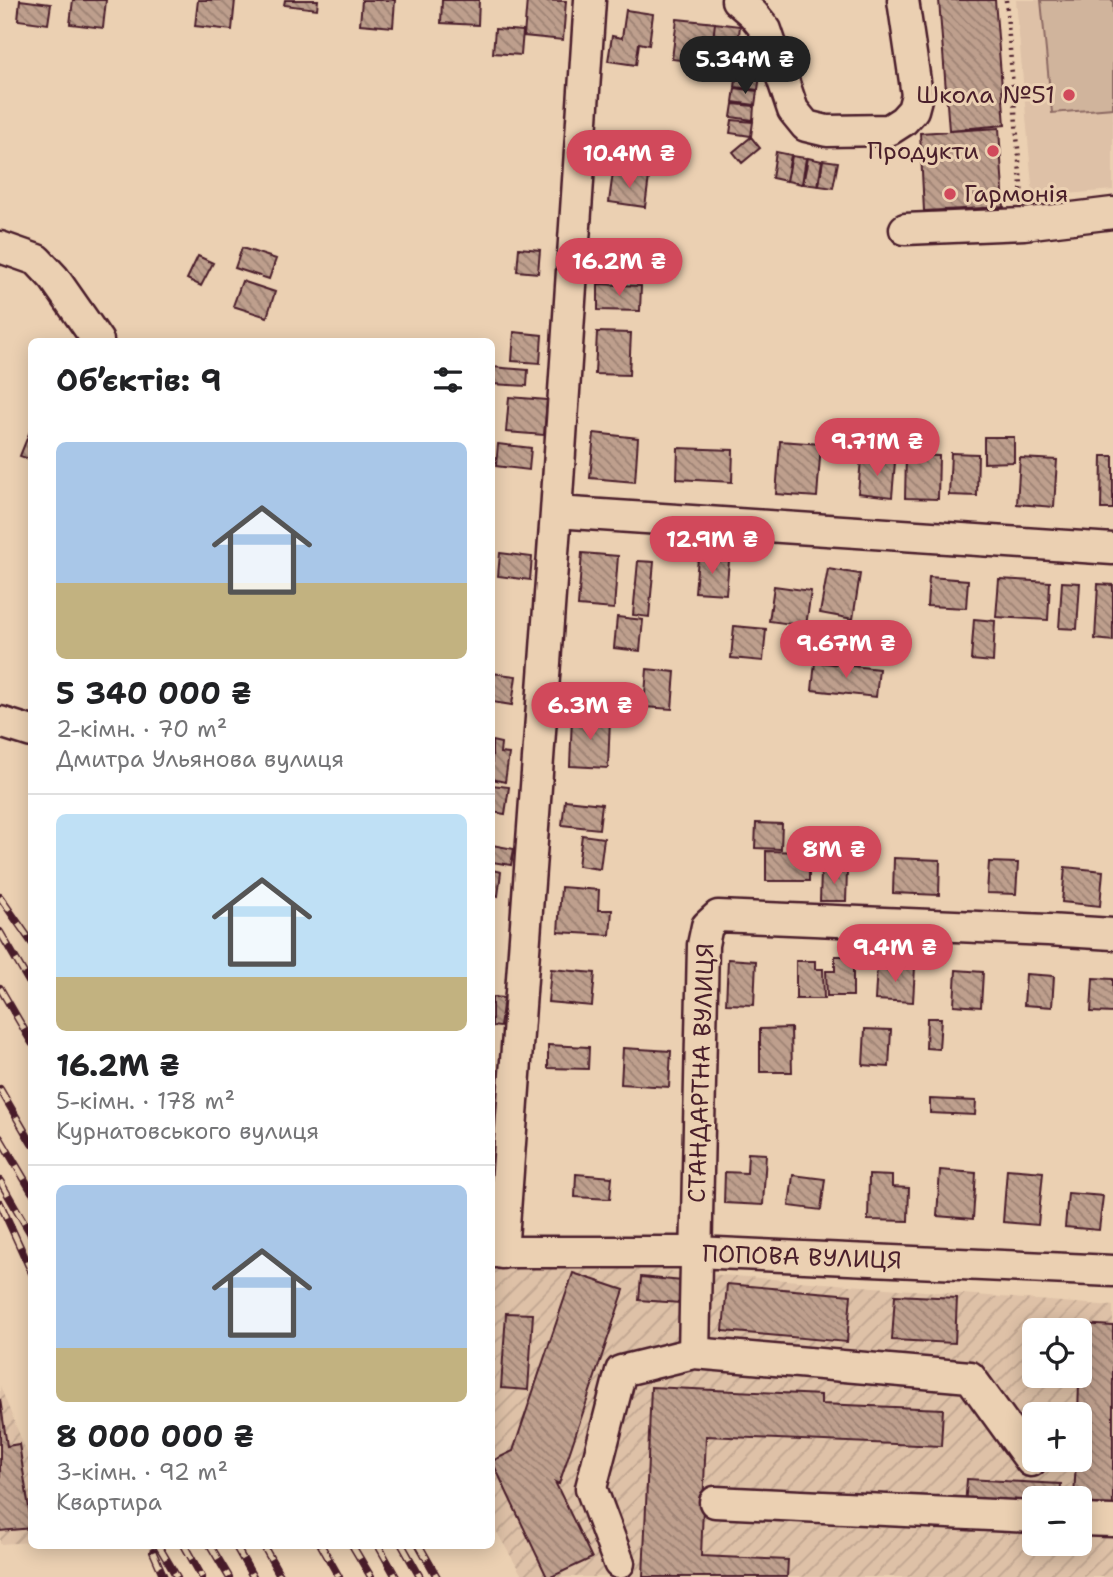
<!DOCTYPE html>
<html lang="uk">
<head>
<meta charset="utf-8">
<style>
	body { margin:0; font-family:"Shantell Sans",sans-serif; background:#f2f2f2; color:#202124; height:100vh; display:flex; flex-direction:column; font-size:26px; white-space:nowrap }
	* { box-sizing:border-box; margin:0 }
	p { font-size:23px; color:#757577 }
	.icon { flex:none; width:38px; height:38px; fill:none; stroke:currentColor; stroke-width:2; stroke-linecap:round; stroke-linejoin:round }
	.map { position:relative; flex:1; overflow:hidden }
	.details { position:absolute; left:28px; top:338px; width:467px; height:1211px; display:flex; flex-direction:column; background:#fff; border-radius:10px; box-shadow:0 4px 18px #0003 }
	.details>* { flex:none }
	.fabs { position:absolute; left:1022px; top:1318px; display:grid; gap:14px }
	.fabs a { display:grid; place-items:center; width:70px; height:70px; border-radius:10px; background:#fff; box-shadow:0 4px 18px #0003; font-size:35px }
	.price { position:absolute; translate:-50% -60px; padding:0 16px; border-radius:24px; background:#d1495b; color:#fff; font-size:23px; line-height:46px; filter:drop-shadow(0 2px 4px #0008) }
	.price::after { content:''; position:absolute; left:50%; top:42px; width:21px; height:16px; margin-left:-10px; background:inherit; clip-path:polygon(0 0,100% 0,50% 100%) }
	.price.active { background:#222; color:#fff }
	ul { padding:0; list-style:none }
	li { display:grid; align-content:center; gap:14px; height:371px; padding:0 28px }
	li+li { border-top:2px solid #e0e0e0 }
	li span { display:grid; place-items:center; height:217px; border-radius:10px; color:#555 }
	li>.icon { margin-inline-start:auto }
	span .icon { width:126px; height:126px; fill:#fffc; stroke-width:1 }
	li b { font-size:30px }
	h2 { display:flex; justify-content:space-between; align-items:center; height:84px; padding:0 28px; font-size:30px }
	.map>svg:first-child { display:block }
</style>
</head>
<body>
<div class="map">
<svg width="1113" height="1577" viewBox="0 0 1113 1577">
	<defs>
		<pattern id="industrial-furrows" width="10" height="10" patternUnits="userSpaceOnUse" patternTransform="scale(1.75)"><rect width="10" height="10" fill="#dec1a7"/><path d="M-1 1l2-2M0 10L10 0M9 11l2-2" fill="none" stroke="#c0a590"/></pattern>
		<pattern id="building-back-hatch" width="6" height="6" patternUnits="userSpaceOnUse" patternTransform="scale(1.75)"><rect width="6" height="6" fill="#be9f8d"/><path d="M-1 5l2 2M0 0l6 6M5-1l2 2" fill="none" stroke="#9c8173"/></pattern>
	</defs>
	<rect width="100%" height="100%" fill="#ebd0b2"/>
	<filter id="ink" filterUnits="userSpaceOnUse"><feTurbulence type="fractalNoise" baseFrequency=".0143" numOctaves="2"/><feDisplacementMap in="SourceGraphic" scale="14" xChannelSelector="R" yChannelSelector="G"/><feConvolveMatrix kernelMatrix="1 2 1 2 8 2 1 2 1" color-interpolation-filters="sRGB"/></filter>
	<g filter="url(#ink)">
		<path fill="#dec1a7" d="M1016,0H1113V190L1033,197Z"/>
		<path fill="url(#industrial-furrows)" fill-rule="evenodd" d="M492,1258L522,1259L1113,1306V1577H523L492,1524ZM1034,1330H1080V1376H1034ZM1034,1414H1080V1460H1034ZM1034,1498H1080V1544H1034Z
			M0,1386L31,1463V1542L0,1544Z"/>
		<path fill="#d0b49c" stroke="#8d6a64" stroke-width="2" d="M1041,0H1113V108L1052,113Z"/>
		<path fill="url(#building-back-hatch)" stroke="#4a1f2b" stroke-width="2" d="M20,0L51,4L48,24L18,20Z
			M73,0H106L103,28L70,24Z
			M198,0H235L232,30L195,26Z
			M285,0H318L317,9L284,5Z
			M362,0H395L393,27L360,24Z
			M442,0H479L478,25L441,23Z
			M527,0L566,1L563,40L524,36Z
			M939,0H995L1005,125L949,130Z
			M626,10L653,14L649,45L639,43L636,65L608,61L612,36L622,38Z
			M677,19L715,23L710,64L672,59Z
			M715,23L740,26L738,43L713,40Z
			M495,29L523,31L521,55L493,53Z
			M737,72L760,75L758,90L735,87Z
			M735,88L757,91L755,105L733,102Z
			M733,104L754,106L753,120L731,117Z
			M732,120L753,122L751,136L730,133Z
			M999,128L1004,207L924,211L920,133Z
			M751,137L760,148L742,163L733,152Z
			M776,152L791,155L786,181L772,178Z
			M792,156L806,158L802,184L787,181Z
			M808,158L822,161L818,186L803,184Z
			M823,160L838,162L833,188L819,186Z
			M613,172L649,177L645,207L609,202Z
			M242,248L276,259L269,279L235,268Z
			M519,248L540,250L538,273L517,271Z
			M198,256L213,263L201,286L187,279Z
			M242,281L275,292L267,317L233,306Z
			M598,284L641,286L640,311L598,310Z
			M514,332L542,335L540,363L512,361Z
			M597,332L631,333L629,375L595,374Z
			M492,367L528,370L527,386L492,384Z
			M509,397L547,400L544,435L506,432Z
			M32,426V460L20,456Z
			M594,433L638,438L635,482L590,478Z
			M984,437H1014V462L984,463Z
			M780,441L821,444L817,497L776,494Z
			M498,444L531,448L529,470L496,466Z
			M678,448L733,450L732,482L677,479Z
			M951,453L978,454L977,496L949,495Z
			M906,455L939,456L938,499L905,498Z
			M1102,456H1113V509H1101Z
			M1020,458L1057,460L1054,507L1017,504Z
			M861,459L895,462L892,497L858,493Z
			M500,553L532,557L530,580L498,576Z
			M582,553L618,556L614,609L578,606Z
			M698,558L729,561L726,594L695,592Z
			M638,561L654,562L649,617L633,615Z
			M828,569L860,574L853,619L820,613Z
			M929,577L968,580L966,608L927,606Z
			M999,579L1050,582L1048,620L996,617Z
			M1062,582L1080,583L1077,629L1059,628Z
			M1098,584L1113,585V641L1095,639Z
			M774,586L811,591L806,626L769,621Z
			M617,617L643,620L640,651L614,648Z
			M974,619L995,621L993,662L971,660Z
			M734,626L766,629L763,661L731,658Z
			M815,662L879,669L876,697L812,690Z
			M647,669L675,672L672,709L644,707Z
			M492,673L516,676L512,705L492,702Z
			M572,717L610,719L608,768L570,766Z
			M492,741L501,743L500,753L509,754L505,782L492,779Z
			M492,785L509,787L505,814L492,812Z
			M565,800L602,804L599,829L562,825Z
			M756,823L782,824L781,849L755,848Z
			M582,835L604,838L600,869L578,866Z
			M492,845L514,849L511,865L492,862Z
			M766,851L809,852V881H766Z
			M894,858L940,860L939,895L893,893Z
			M989,862L1018,863L1016,894L987,893Z
			M1065,867L1103,871L1100,906L1062,902Z
			M492,870L501,872L498,896L492,895Z
			M821,872H847L846,901H820Z
			M561,887L599,890L598,910H612L610,935L558,932Z
			M835,956H853V996H827L826,971H835Z
			M728,959L756,961L754,1005L726,1004Z
			M796,961H815V969H823L824,999H796Z
			M877,965L915,967L913,1002L875,1000Z
			M551,969L595,973L592,1006L548,1002Z
			M956,970L983,972L981,1007L954,1005Z
			M1026,974L1054,976L1052,1007L1024,1005Z
			M1093,978L1113,979V1013L1091,1012Z
			M492,997L504,998L500,1027L492,1026Z
			M927,1018H941L939,1049L926,1048Z
			M791,1028L792,1072H760V1029Z
			M865,1029L891,1030L889,1067L863,1065Z
			M548,1045L589,1047L588,1069L548,1068Z
			M623,1048L671,1051L669,1087L621,1084Z
			M930,1099L976,1101L975,1115L930,1113Z
			M748,1153L766,1154L763,1205L724,1203L725,1172L747,1173Z
			M1007,1169L1043,1172L1038,1225L1003,1222Z
			M940,1170L976,1173L973,1219L937,1216Z
			M576,1174L612,1177L610,1199L575,1197Z
			M793,1175L825,1179L821,1210L789,1206Z
			M869,1175L892,1176V1187L909,1188L908,1221L868,1220Z
			M1068,1193L1103,1196L1099,1230L1065,1227Z
			M573,1273L624,1290L559,1484L555,1482L592,1558L551,1577H547L492,1461L513,1451Z
			M641,1277L682,1281L680,1303L639,1300Z
			M727,1284L851,1295L847,1342L723,1331Z
			M895,1295L957,1298L955,1343L892,1340Z
			M506,1313L533,1314L528,1390L501,1388Z
			M1081,1324L1113,1326V1514L1080,1513V1498H1074L1076,1460H1080V1414H1078Z
			M651,1387L821,1395V1404L943,1409L941,1446L706,1436L701,1556L788,1560L787,1577H643Z
			M0,1399L7,1446L19,1444L32,1528L0,1531Z
			M967,1479L1061,1484L1060,1498H1034V1511L965,1508Z"/>
		<g fill="none" stroke-linecap="round" stroke-linejoin="round">
			<defs>
				<path id="minor" d="M737,0L753,14L766,30L793,110L806,126L827,131L889,130L903,121L913,110L917,95L903,0
					M905,229L1024,224L1113,213
					M0,247L37,260L54,278L98,341
					M556,512L1113,549
					M0,722L32,732
					M492,1252H695L1113,1271
					M502,1253L556,512L590,0
					M1031,1461L970,1377L694,1353L703,945L707,926L718,916L1048,930L1113,934
					M715,1502L1034,1517
					M1080,1520L1113,1521
					M619,1563L591,1488L621,1371L694,1353"/>
			</defs>
			<use href="#minor" stroke="#4a1f2b" stroke-width="35"/>
			<path stroke="#4a1f2b" stroke-width="4.5" stroke-dasharray="2 5" stroke-linecap="butt" d="M1006,0L1022,198"/>
			<use href="#minor" stroke="#ebd0b2" stroke-width="30"/>
			<defs>
				<path id="rail" d="M0,897L32,943
					M0,932L32,987
					M0,988L32,1043
					M0,1089L32,1144
					M0,1138L32,1192
					M0,1181L32,1236
					M0,1203L32,1273
					M158,1545L177,1577
					M184,1545L202,1577
					M210,1545L229,1577
					M235,1545L253,1577
					M263,1545L281,1577
					M321,1545L339,1577
					M352,1545L371,1577
					M378,1545L396,1577
					M402,1545L420,1577
					M419,1545L437,1577
					M153,1552L164,1577"/>
			</defs>
			<use href="#rail" stroke="#4a1f2b" stroke-width="8"/>
			<use href="#rail" stroke="#ebd0b2" stroke-width="5" stroke-dasharray="16" stroke-linecap="butt"/>
		</g>
	</g>
	<g fill="#d1495b" stroke="#ebd0b2" stroke-width="2.5">
		<circle cx="1069" cy="95" r="7"/>
		<circle cx="993" cy="151" r="7"/>
		<circle cx="950" cy="194" r="7"/>
	</g>
	<g text-anchor="middle" stroke-width="6" stroke-linejoin="round" paint-order="stroke">
		<g font-size="24" fill="#4a1f2b" stroke="#ebd0b2" text-anchor="end">
			<text x="1055" y="103">Школа №51</text>
			<text x="979" y="159">Продукти</text>
			<text x="964" y="202" text-anchor="start">Гармонія</text>
		</g>
		<g font-size="24" fill="#4a1f2b" stroke="#ebd0b2">
			<text transform="translate(701 1073) rotate(-88)" y="8">СТАНДАРТНА ВУЛИЦЯ</text>
			<text transform="translate(802 1257) rotate(2)" y="8">ПОПОВА ВУЛИЦЯ</text>
		</g>
	</g>
</svg>
<div class="fabs">
<a><svg class="icon" aria-label="locate" viewBox="0 0 24 24"><circle cx="12" cy="12" r="6"/><path d="M12 2v4M12 18v4M2 12h4M18 12h4"/></svg></a>
<a>+</a>
<a>−</a>
</div>
<b class="price active" style="left:745px;top:96px">5.34M ₴</b>
<b class="price" style="left:629px;top:190px">10.4M ₴</b>
<b class="price" style="left:619px;top:298px">16.2M ₴</b>
<b class="price" style="left:877px;top:478px">9.71M ₴</b>
<b class="price" style="left:712px;top:576px">12.9M ₴</b>
<b class="price" style="left:846px;top:680px">9.67M ₴</b>
<b class="price" style="left:590px;top:742px">6.3M ₴</b>
<b class="price" style="left:834px;top:886px">8M ₴</b>
<b class="price" style="left:895px;top:984px">9.4M ₴</b>
<section class="details">
<h2>Об’єктів: 9<svg class="icon" aria-label="filters" viewBox="0 0 24 24"><path d="M4 7h16M4 17h16"/><circle cx="9" cy="7" r="2"/><circle cx="15" cy="17" r="2"/></svg></h2>
<ul>
<li><span style="background:linear-gradient(#a9c7e8 65%,#c2b280 0)"><svg class="icon" aria-label="home" viewBox="0 0 24 24"><path d="M3 11l9-7 9 7M6 9v11h12V9"/></svg></span><div><b>5 340 000 ₴</b><p>2-кімн. · 70 m²</p><p>Дмитра Ульянова вулиця</p></div></li>
<li><span style="background:linear-gradient(#bfe0f5 75%,#c2b280 0)"><svg class="icon" aria-label="home" viewBox="0 0 24 24"><path d="M3 11l9-7 9 7M6 9v11h12V9"/></svg></span><div><b>16.2M ₴</b><p>5-кімн. · 178 m²</p><p>Курнатовського вулиця</p></div></li>
<li><span style="background:linear-gradient(#a9c7e8 75%,#c2b280 0)"><svg class="icon" aria-label="home" viewBox="0 0 24 24"><path d="M3 11l9-7 9 7M6 9v11h12V9"/></svg></span><div><b>8 000 000 ₴</b><p>3-кімн. · 92 m²</p><p>Квартира</p></div></li>
</ul>
</section>
</div>
</body>
</html>
